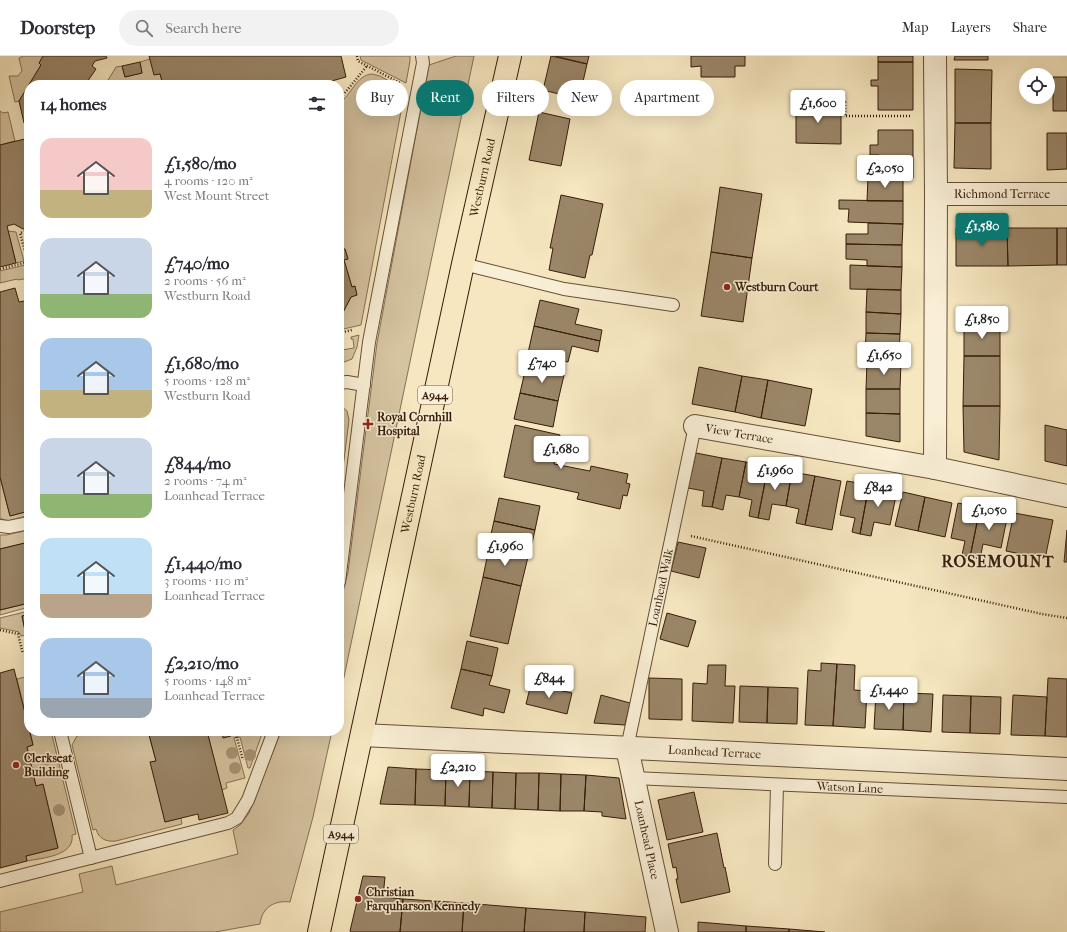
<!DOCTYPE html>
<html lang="en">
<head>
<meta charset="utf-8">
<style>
	body { margin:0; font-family:"IM FELL French Canon",serif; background:#f2f2f3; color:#2b2b33; height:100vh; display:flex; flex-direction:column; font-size:15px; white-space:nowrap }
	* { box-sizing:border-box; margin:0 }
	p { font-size:13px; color:#7c7c81 }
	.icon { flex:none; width:22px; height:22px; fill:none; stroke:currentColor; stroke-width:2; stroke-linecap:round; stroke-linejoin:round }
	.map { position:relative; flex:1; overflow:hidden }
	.details { position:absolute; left:24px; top:24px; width:320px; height:656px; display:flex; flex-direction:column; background:#fff; border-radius:16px; box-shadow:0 4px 16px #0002 }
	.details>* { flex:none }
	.guide { position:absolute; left:356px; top:24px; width:380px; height:36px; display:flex; gap:8px }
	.tools { position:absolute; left:1019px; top:12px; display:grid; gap:8px }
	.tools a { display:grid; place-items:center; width:36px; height:36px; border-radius:50%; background:#fff; box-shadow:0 4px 16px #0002; font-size:20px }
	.price { position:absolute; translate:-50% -34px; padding:0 9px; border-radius:4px; background:#fff; color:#222; font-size:13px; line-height:26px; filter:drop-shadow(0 1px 2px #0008) }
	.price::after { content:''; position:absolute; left:50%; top:24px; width:12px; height:9px; margin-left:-6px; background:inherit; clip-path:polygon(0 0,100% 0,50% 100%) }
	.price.active { background:#0f766e; color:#fff }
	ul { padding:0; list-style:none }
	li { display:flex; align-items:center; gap:12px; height:100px; padding:0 16px }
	li span { display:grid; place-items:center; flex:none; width:112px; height:80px; border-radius:12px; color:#555 }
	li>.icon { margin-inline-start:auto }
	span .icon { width:48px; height:48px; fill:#fffc; stroke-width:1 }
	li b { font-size:17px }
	h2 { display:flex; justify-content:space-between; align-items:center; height:48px; padding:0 16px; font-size:17px }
	.chip { padding:0 14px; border-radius:18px; background:#fff; box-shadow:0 4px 16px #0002; font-size:14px; line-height:36px }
	.chip.active { background:#0f766e; color:#fff }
	header { display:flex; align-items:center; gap:24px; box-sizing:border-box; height:56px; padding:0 20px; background:#fff; border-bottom:1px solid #e1e1e2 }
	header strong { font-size:19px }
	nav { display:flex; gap:22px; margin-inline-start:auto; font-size:14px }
	.search { width:280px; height:36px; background:#f2f2f3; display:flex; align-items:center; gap:10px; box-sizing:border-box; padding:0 14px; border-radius:22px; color:#7c7c81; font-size:15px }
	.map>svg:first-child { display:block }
</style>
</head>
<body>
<header>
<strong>Doorstep</strong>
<div class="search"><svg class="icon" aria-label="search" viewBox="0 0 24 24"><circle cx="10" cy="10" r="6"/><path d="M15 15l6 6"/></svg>Search here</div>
<nav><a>Map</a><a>Layers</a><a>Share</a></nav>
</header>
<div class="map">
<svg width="1067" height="876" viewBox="0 0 1067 876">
	<rect width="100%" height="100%" fill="#f6e7c0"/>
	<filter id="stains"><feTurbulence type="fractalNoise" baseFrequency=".005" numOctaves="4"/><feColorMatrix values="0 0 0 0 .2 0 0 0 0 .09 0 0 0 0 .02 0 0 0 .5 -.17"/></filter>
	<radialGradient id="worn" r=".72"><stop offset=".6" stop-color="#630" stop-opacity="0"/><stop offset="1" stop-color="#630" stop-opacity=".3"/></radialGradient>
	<path fill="#d6c4a1" stroke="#867054" d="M23,0H43L39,7L41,9L19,45L15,46L9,20H18L22,15L19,2Z
		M360,0H410V5L406,27L361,4Z
		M456,0H474L339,645V543L344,532L348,516L377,287L429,9Z
		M150,3L160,18L162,25L148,29H105L116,11L122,10L125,21L142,17L140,6Z
		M372,18L380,20L405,34L361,269L339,274V272L341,271L339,264L351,241L357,239L355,230L352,231L344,204L348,203L345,193H342L339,181V47C351,40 356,19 372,18Z
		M0,55L3,57L8,56L15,85L0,89Z
		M8,175L16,176L24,205L16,207Z
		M29,208V222L18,224L17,223L0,227V215Z
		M359,279L357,291L352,303L339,308V284L342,294L354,292L353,283H351V281Z
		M339,348L347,355L349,364L339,444Z
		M0,421L10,460L29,455V459L7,465L0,462Z
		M29,474V486L0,493V479H6Z
		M29,547V551L0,559V554Z
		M29,555V558L22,560L26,579L21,580L19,576L0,572V562Z
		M29,620V672L17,623Z
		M30,675H51L76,778L72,779C75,800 42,802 27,805L26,800L58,792L43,728L36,730L27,691L33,689Z
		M76,675H148L156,705L151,706L165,766L181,762L182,768L116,785C106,786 99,783 96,773L93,774L72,689L77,680Z
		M207,675H263L250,712H248L240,681L234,682L245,722L226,727L227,732L222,734Z
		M281,675H332L313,761L290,846C275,844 262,851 260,868L215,876H0V856L83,836L79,818L112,810L116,829L238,798L233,774L240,769L249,757Z"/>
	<path fill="#9a8668" stroke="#371c08" d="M43,0H106L107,2L95,5L92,10L96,13L85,29H29V68V66L24,67L19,45L41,9L39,7Z
		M149,0H341L346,21L317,29H148L162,25L160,18L154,19Z
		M551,0L587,8L579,43L543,34Z
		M555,0H589L587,8Z
		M691,0H745V10H735V21H701V10L691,11Z
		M878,0H913V6H878Z
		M955,0H988V4H954Z
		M140,6L142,17L125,21L122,10Z
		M878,6H913V54H878V30H871V24H878Z
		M955,13L992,14L991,67H955Z
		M1053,21H1067V55H1053Z
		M796,49L841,50V88L796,87Z
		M539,56L570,63L561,110L529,104Z
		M955,67H991V113L954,112Z
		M878,74H913V122L878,121L879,99H870V89H878Z
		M1047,77H1067V113L1047,114Z
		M29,82V171L23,173L14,168L7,170L16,207L0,211V89Z
		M868,121L903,122V145H867Z
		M720,131L762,138L752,202L711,196Z
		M561,139L603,148L592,199H590L585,222L549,214L553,192H550Z
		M839,144L903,145V168L848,166L849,153H839Z
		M868,167L903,168L902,189L846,188V178H868Z
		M956,172H1007L1008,210H956Z
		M1007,172H1057V209L1008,210Z
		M1057,172H1067V209H1057Z
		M339,181L342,193H345L348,203L344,204L352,231L355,230L357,239L351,241L339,264L341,271L339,272Z
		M846,188L902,189V211L867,210V204L846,203Z
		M711,196L752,202L743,266L701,260Z
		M850,209L902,211L901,234L850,233Z
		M15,232L19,246L29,244V455L10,460L0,421V236Z
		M867,233L901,234V258L866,256Z
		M540,244L579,253L575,268L602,274L600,285L534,270Z
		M866,256L901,258L900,278L866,277Z
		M964,268H1000V300H964Z
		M534,270L600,285L598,296L572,290L568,306L528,297Z
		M866,277L900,278L899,300L865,299Z
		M964,300H1000V350H963Z
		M867,306H901L900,333H866Z
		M526,311L564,319L558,345L520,337Z
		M699,311L742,320L735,356L692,348Z
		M742,320L768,324L761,362L735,356Z
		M768,324L812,333L805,370L761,362Z
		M866,333H900V358L866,357Z
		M520,337L558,345L553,371L514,363Z
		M963,350H1000L999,404L964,396Z
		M866,357L900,358V386L866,380Z
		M515,369L560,379L554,408L590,415L591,410L628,418L626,427L630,428L627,440L623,439L620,453L577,443L579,437L504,421Z
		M1045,369L1067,374V410L1045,405Z
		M696,397L722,402L712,451L702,450L704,435L688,432Z
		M722,402L746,406L739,441L726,439L723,454L712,451Z
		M746,406L768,411L758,462L749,460L752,444L739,441Z
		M768,411L792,416L786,450L772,448L769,464L758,462Z
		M792,416L815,420L805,469L796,467L799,453L786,450Z
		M815,420L841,425L832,474L805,469Z
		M847,425L869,429L860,478L852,476L855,462L840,459Z
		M869,429L897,435L890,469L874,466L871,480L860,478Z
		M903,436L925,441L918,475L895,470Z
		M925,441L952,447L945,481L918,475Z
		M499,442L540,450L535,474L494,465Z
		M958,447L980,452L970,501L962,499L965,485L951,482Z
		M980,452L1008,457L1001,492L983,488L980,503L970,501Z
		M1014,457L1053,464L1045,503L1006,495Z
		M494,465L535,474L530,496L489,487Z
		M1067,474V506H1064Z
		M29,486V547L0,554V493Z
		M678,486L706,492L699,522L671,515Z
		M489,492L528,501L521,530L483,521Z
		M483,521L521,530L508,588L470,580Z
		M667,557L696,565L688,591L660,583Z
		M29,558V575H25L22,560Z
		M467,585L498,592L492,620L461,613Z
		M821,607L837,608L833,670L805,669L808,614L821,615Z
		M837,608L855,609L854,634L867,635L865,672L833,670Z
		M708,609H726L725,630H735L733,667L692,665L693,627L707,628Z
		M14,613L33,689L27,691L36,730L43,728L58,792L26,800L27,805L0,812V617Z
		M461,613L492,620L489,629L510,634L504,657L484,652L483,660L451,652Z
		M649,622L682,623V664L649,663Z
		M1048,622L1067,623V681L1045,680Z
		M531,628L572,637L567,658L526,648Z
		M740,630L768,631L767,667L739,666Z
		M768,631L798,632L797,668L767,667Z
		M876,636L904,637L903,674L874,673Z
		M904,637L933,638L931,676L903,674Z
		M601,639L630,647L625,669L594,667Z
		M943,639L971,640L970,677L942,676Z
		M1013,639L1047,641L1045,680L1011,679Z
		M971,640L1001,641L1000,678L970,677Z
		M148,675H207L228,757L199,764L198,758L165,766L150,706L156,705Z
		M222,675H230L231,680L223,682Z
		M388,711L416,713L415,749L380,748Z
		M416,713L446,714L445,750L415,749Z
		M446,714L470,715L469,751L445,750Z
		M470,715L493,716L492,752L469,751Z
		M493,716L516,717L515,753L492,752Z
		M516,717H539L538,754L515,753Z
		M539,717L561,718L560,755L538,754Z
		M561,718L586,719L584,755H560Z
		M586,719L619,722L626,763L602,760V756L584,755Z
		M694,736L703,776L667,784L658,744Z
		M717,777L724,812L725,811L730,836L681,847L676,823H678L676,811L673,812L668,788Z
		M363,820L385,821L383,841L403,843L400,876H351L350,875Z
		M403,843L464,847L462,876H400Z
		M464,847L526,852L524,876H462Z
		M526,852L585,856L584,876H524Z
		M585,856L646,861L645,876H584Z
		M698,866L746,870V876H698Z
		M746,870L789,873V876H746Z
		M789,873L825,876H789Z"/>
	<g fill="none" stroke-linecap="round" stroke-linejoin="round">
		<defs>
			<g id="service">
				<path d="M463,208L564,233L673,249"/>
				<path d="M339,327L347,326L364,329"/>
				<path d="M0,470L9,471L29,467"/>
				<path d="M339,526L369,286L423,7L422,0"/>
				<path d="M60,675L91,802"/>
				<path id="s1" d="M627,692L695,370"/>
				<path id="s2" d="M633,722L1067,741"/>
				<path d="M775,808L777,729"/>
				<path d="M0,825L228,767L237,762L248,744L274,675"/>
			</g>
			<g id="minor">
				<path id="s3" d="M936,138H1067"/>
				<path id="s4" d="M695,370L935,412L1067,440"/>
				<path d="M935,412L936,138L935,0"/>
				<path id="s5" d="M362,679L1067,713"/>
				<path id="s6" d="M627,692L667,876"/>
			</g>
			<g id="primary">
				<path id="s7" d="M319,876L463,208L510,0"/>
			</g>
		</defs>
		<use href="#service" stroke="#674f36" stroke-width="14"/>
		<use href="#minor" stroke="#674f36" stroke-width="24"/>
		<use href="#primary" stroke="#371c08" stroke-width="24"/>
		<path stroke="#371c08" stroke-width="2.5" stroke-dasharray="1 2" stroke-linecap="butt" d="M357,0L358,5L400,27
			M339,44L367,10
			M812,45L845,46V60H911
			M0,213L28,206L20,177L29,174
			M339,277L352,274
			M691,480L1042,558L1067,562
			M0,574L18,578L23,598
			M235,675L243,704"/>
		<use href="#service" stroke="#f9efd6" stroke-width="12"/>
		<use href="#minor" stroke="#f9efd6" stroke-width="22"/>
		<use href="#primary" stroke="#f6e7c0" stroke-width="22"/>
	</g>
	<g fill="#a79374">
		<circle cx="232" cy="697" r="6"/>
		<circle cx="250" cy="699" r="6"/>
		<circle cx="46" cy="703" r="6"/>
		<circle cx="235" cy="712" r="6"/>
		<circle cx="59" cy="754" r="6"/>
	</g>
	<g fill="#8f2418" stroke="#f9efd6" stroke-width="1.5">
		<circle cx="727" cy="231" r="4"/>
		<path d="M366 362h4v4h4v4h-4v4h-4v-4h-4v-4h4z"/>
		<circle cx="16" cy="709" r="4"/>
		<circle cx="358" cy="843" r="4"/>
	</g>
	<g text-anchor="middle" stroke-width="3" stroke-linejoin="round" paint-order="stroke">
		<g fill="#f9efd6" stroke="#715b46" stroke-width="1">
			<rect x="418" y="330" width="34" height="18" rx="3"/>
			<rect x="324" y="769" width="34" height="18" rx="3"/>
		</g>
		<g font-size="11" font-weight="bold" fill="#371c08">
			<text x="435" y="343">A944</text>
			<text x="341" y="782">A944</text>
		</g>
		<g font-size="12" fill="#371c08" stroke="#f9efd6">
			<text dy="4" stroke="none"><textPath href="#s7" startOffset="772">Westburn Road</textPath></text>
			<text dy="4" stroke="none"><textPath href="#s3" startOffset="66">Richmond Terrace</textPath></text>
			<text dy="4" stroke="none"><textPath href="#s4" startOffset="45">View Terrace</textPath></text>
			<text dy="4" stroke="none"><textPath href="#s7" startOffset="448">Westburn Road</textPath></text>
			<text dy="4" stroke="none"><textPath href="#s1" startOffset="164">Loanhead Walk</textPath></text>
			<text dy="4" stroke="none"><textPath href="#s5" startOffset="353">Loanhead Terrace</textPath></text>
			<text dy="4" stroke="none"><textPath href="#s2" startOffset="217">Watson Lane</textPath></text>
			<text dy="4" stroke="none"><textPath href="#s6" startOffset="94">Loanhead Place</textPath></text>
		</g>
		<g font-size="12" font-weight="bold" fill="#371c08" stroke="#f9efd6" text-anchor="start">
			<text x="735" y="235">Westburn Court</text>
			<text x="377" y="365">Royal Cornhill<tspan x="377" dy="14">Hospital</tspan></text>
			<text x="24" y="706">Clerkseat<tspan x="24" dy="14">Building</tspan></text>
			<text x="366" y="840">Christian<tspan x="366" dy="14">Farquharson Kennedy</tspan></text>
		</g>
		<g font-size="16" font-weight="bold" letter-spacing="1" fill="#371c08" stroke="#f9efd6">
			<text x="998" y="511">ROSEMOUNT</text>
		</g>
	</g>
	<rect width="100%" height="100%" filter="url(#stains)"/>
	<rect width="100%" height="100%" fill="url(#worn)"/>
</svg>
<div class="tools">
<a><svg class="icon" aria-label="locate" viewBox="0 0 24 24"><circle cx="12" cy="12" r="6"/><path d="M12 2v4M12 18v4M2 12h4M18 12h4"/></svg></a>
</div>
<b class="price" style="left:818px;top:68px">£1,600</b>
<b class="price" style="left:885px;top:133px">£2,050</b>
<b class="price active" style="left:982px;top:191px">£1,580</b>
<b class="price" style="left:982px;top:284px">£1,850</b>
<b class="price" style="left:884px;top:320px">£1,650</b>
<b class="price" style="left:542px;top:328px">£740</b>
<b class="price" style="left:561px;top:414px">£1,680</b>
<b class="price" style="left:775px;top:435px">£1,960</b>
<b class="price" style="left:878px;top:452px">£842</b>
<b class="price" style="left:989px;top:475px">£1,050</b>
<b class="price" style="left:505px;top:511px">£1,960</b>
<b class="price" style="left:549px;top:643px">£844</b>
<b class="price" style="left:889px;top:655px">£1,440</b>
<b class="price" style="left:458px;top:732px">£2,210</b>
<div class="guide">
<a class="chip">Buy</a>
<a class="chip active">Rent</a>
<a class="chip">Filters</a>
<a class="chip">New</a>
<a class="chip">Apartment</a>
</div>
<section class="details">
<h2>14 homes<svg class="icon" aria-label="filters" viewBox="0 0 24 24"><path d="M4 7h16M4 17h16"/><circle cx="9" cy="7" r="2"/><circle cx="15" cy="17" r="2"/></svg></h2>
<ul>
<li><span style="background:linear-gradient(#f6c9c9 65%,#c2b280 0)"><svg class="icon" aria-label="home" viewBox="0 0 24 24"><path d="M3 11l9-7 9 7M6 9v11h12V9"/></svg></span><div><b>£1,580/mo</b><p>4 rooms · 120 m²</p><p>West Mount Street</p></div></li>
<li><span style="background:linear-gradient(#c9d6e8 70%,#8fb573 0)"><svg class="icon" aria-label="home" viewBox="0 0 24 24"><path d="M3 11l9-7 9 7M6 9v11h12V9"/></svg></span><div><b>£740/mo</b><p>2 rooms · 56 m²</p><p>Westburn Road</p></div></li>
<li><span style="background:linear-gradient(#a9c7e8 65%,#c2b280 0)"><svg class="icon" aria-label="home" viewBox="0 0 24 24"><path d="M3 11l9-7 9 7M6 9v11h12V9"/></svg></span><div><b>£1,680/mo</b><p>5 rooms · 128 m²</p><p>Westburn Road</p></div></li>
<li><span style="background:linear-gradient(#c9d6e8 70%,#8fb573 0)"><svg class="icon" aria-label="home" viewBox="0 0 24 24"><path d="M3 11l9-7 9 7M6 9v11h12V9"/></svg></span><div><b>£844/mo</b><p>2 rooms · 74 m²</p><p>Loanhead Terrace</p></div></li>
<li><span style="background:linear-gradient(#bfe0f5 70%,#b9a48a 0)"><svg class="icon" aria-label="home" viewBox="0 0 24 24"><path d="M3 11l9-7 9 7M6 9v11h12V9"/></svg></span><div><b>£1,440/mo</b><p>3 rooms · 110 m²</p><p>Loanhead Terrace</p></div></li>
<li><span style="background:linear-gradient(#a9c7e8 75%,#9aa5b1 0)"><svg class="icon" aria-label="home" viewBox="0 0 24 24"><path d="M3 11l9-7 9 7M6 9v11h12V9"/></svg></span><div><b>£2,210/mo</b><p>5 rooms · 148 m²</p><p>Loanhead Terrace</p></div></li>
</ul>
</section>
</div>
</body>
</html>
